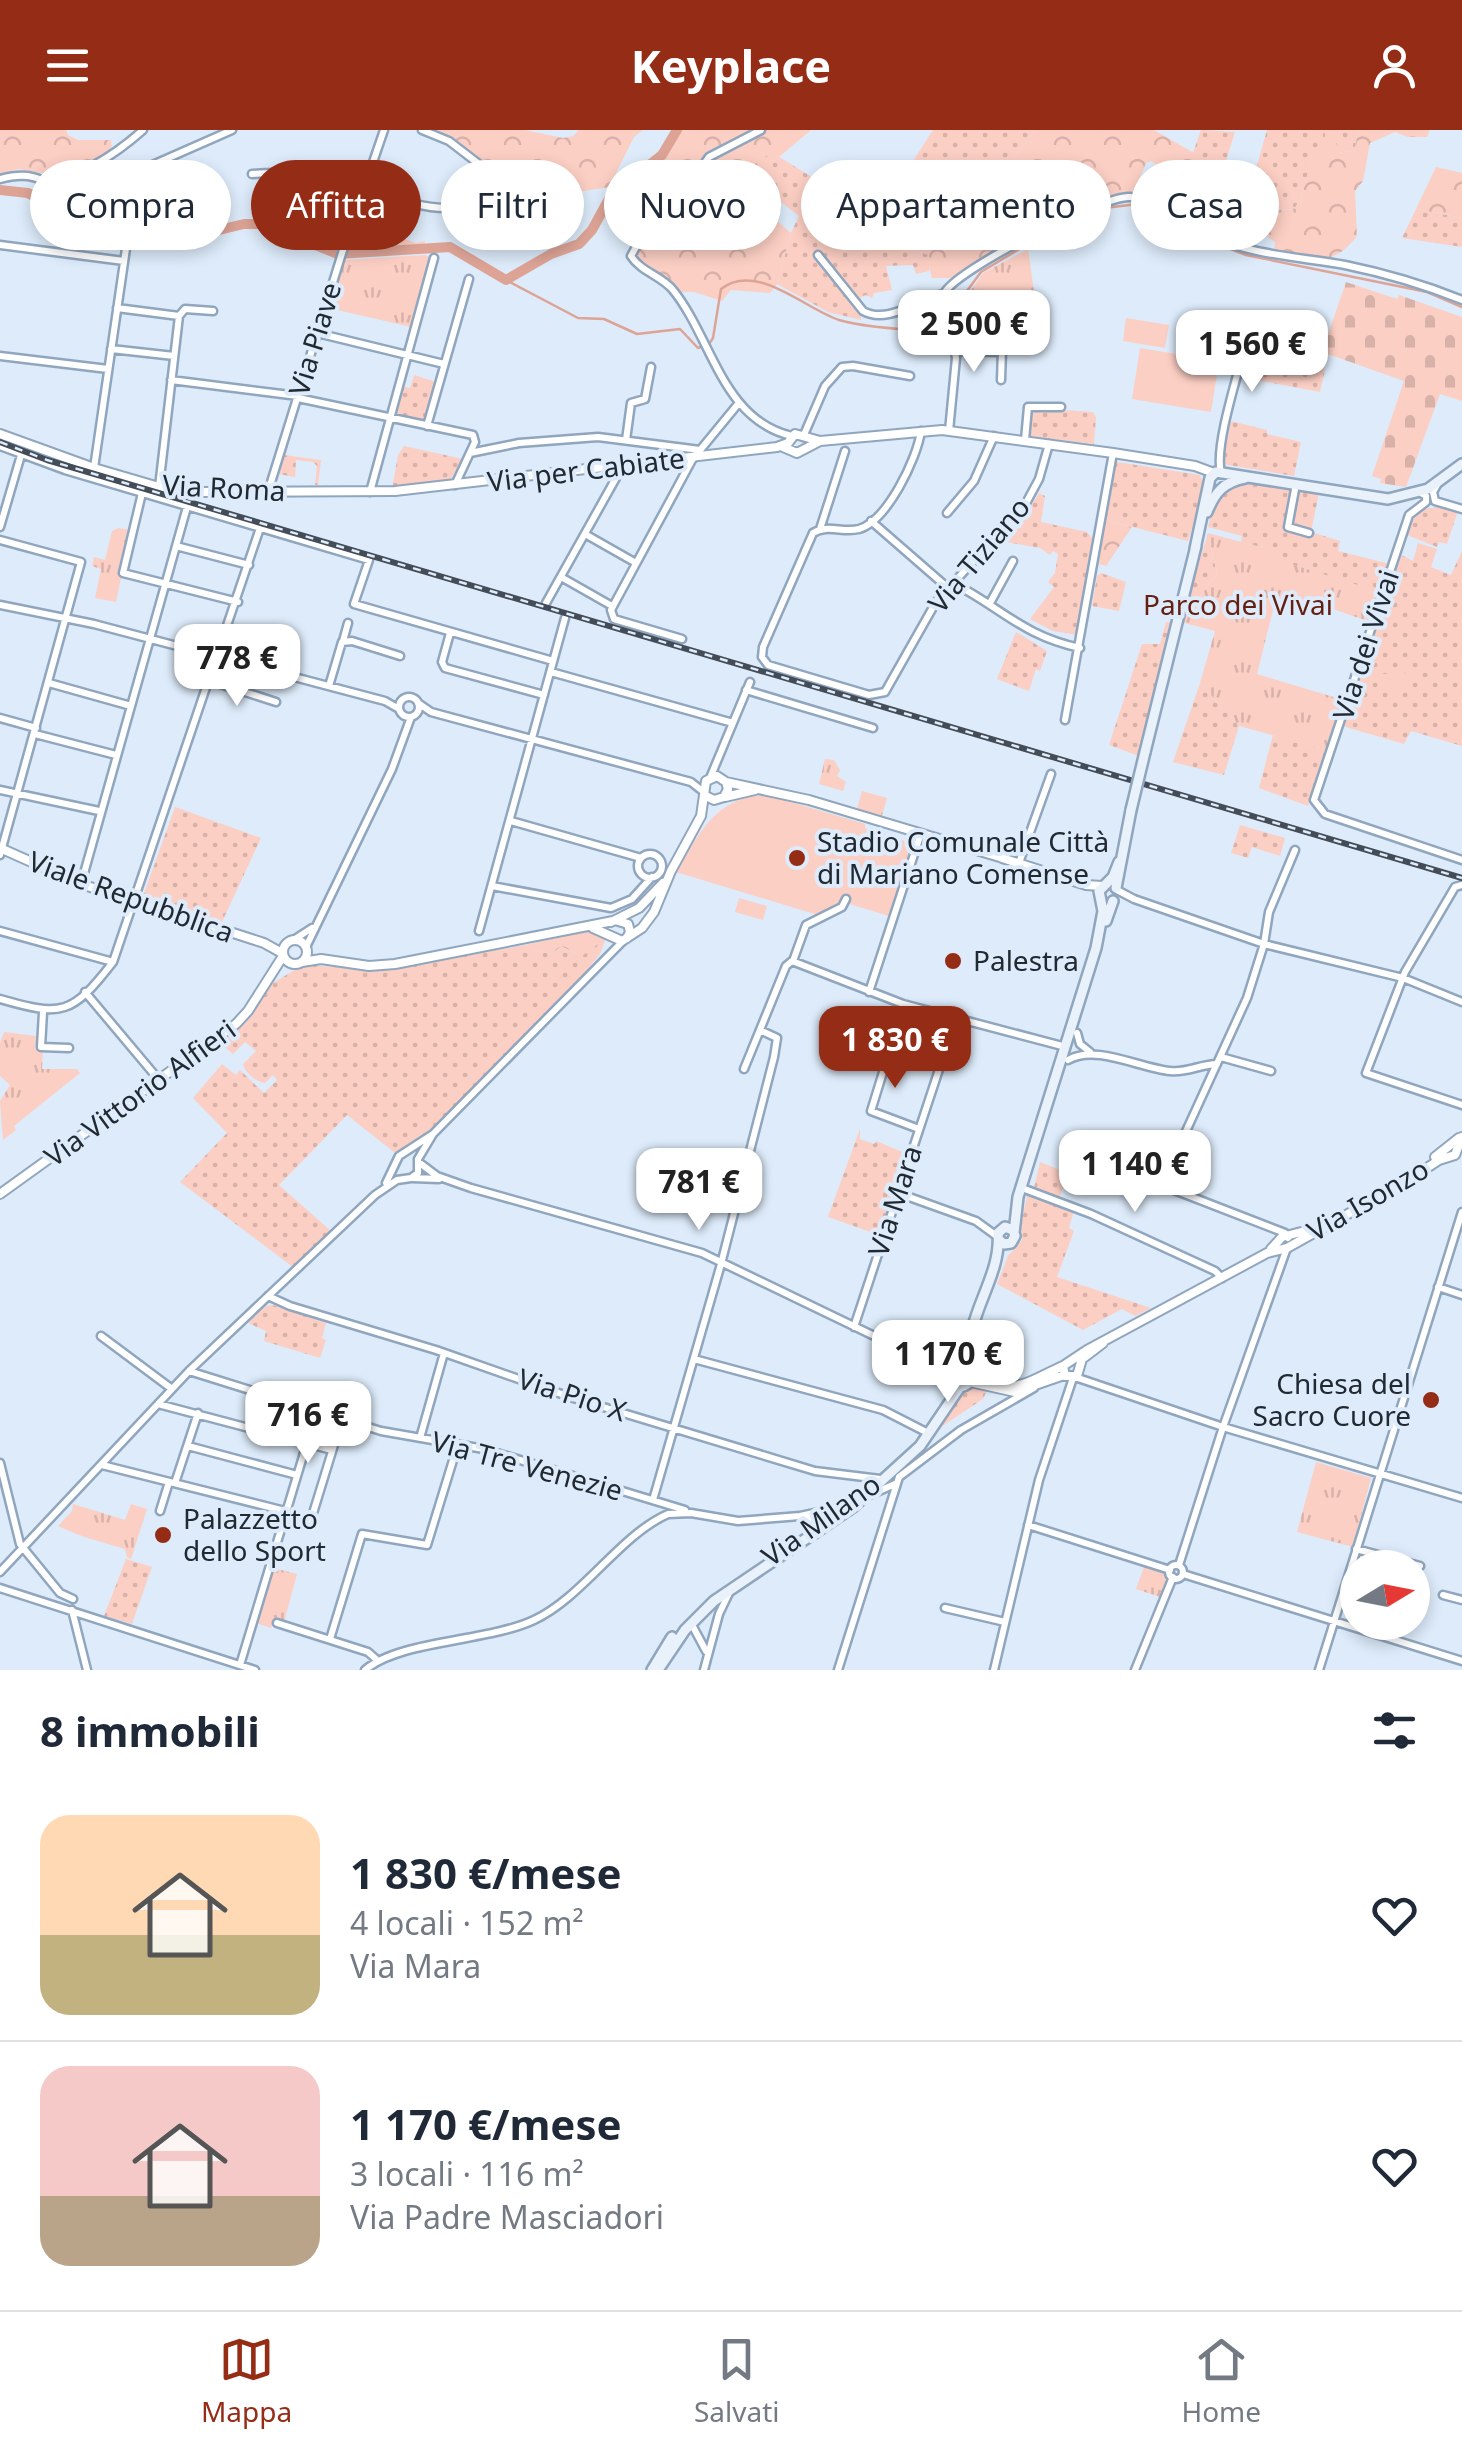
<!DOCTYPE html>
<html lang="it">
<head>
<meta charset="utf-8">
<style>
	body { margin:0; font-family:"Noto Sans",sans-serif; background:#f2f2f3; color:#1f2937; height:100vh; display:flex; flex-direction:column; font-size:38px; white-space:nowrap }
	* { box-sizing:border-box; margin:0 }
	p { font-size:32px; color:#747a83 }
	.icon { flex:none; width:55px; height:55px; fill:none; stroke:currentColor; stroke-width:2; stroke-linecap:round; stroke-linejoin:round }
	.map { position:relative; height:1540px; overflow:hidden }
	.side { display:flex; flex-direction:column; background:#fff; flex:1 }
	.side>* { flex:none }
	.guide { position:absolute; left:30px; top:30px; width:1402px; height:90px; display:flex; gap:20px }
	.needle { width:65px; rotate:80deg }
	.buttons { position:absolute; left:1340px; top:1420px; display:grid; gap:20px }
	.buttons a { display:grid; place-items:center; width:90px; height:90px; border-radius:50%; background:#fff; box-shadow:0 5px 15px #0003; font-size:50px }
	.price { position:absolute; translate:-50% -85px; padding:0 22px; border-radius:20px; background:#fff; color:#222; font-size:32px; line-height:65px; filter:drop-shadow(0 2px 5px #0008) }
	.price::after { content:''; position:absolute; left:50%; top:60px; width:30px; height:22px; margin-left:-15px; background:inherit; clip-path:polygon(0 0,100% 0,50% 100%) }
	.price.selected { background:#952c15; color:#fff }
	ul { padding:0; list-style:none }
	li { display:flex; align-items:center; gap:30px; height:250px; padding:0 40px }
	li+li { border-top:2px solid #e0e1e3 }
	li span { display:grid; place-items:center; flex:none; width:280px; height:200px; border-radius:30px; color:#555 }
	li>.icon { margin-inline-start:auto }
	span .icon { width:120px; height:120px; fill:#fffc; stroke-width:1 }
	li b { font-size:42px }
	h2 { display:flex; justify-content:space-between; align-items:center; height:120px; padding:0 40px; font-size:42px }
	.chip { padding:0 35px; border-radius:45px; background:#fff; box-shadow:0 5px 15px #0003; font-size:35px; line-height:90px }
	.chip.selected { background:#952c15; color:#fff }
	header { display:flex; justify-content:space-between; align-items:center; height:130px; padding:0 40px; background:#952c15; color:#fff; font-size:45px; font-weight:700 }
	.dock { display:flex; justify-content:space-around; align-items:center; height:140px; border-top:2px solid #e0e1e3; background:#fff; font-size:28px; color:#747a83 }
	.dock a { display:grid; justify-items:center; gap:5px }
	.dock .selected { color:#952c15 }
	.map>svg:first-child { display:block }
</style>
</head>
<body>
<header><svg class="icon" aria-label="menu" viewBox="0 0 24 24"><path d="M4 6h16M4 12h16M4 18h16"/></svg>Keyplace<svg class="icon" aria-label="person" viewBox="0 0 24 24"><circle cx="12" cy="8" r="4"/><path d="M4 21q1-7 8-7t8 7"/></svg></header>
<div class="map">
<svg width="1462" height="1540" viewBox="0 0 1462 1540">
	<defs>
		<pattern id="grass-dots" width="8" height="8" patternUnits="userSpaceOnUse" patternTransform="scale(2.5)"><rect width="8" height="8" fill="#fccfc4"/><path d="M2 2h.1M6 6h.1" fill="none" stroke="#d8b2a9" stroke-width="1.8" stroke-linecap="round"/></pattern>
		<pattern id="forest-crowns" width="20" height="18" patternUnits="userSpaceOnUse" patternTransform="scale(2.5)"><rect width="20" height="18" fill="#fccfc4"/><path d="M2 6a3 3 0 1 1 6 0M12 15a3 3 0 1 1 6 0" fill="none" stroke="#d8b2a9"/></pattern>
		<pattern id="cemetery-stones" width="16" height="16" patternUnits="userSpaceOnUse" patternTransform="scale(2.5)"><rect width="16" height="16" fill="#fccfc4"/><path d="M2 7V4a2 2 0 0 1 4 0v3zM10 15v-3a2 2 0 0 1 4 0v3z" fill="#d8b2a9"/></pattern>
		<pattern id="park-tufts" width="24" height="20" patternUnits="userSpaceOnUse" patternTransform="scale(2.5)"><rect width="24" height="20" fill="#fccfc4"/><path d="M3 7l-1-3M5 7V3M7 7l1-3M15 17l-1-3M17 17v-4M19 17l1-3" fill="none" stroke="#d8b2a9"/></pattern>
	</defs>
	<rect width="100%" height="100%" fill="#ddebfa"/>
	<path fill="url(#grass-dots)" d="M933,0H1036L978,71L915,28Z
		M1201,0L1235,2L1219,53L1188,37Z
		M1267,0H1325V19L1314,20L1301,69L1294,79C1275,80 1262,81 1248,67Z
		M1333,0H1362L1357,5L1355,20L1338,23Z
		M771,22L876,86L917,121L929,125V141L916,144L913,135L886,136L892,160L874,163L872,168L866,165L861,167V190L828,182L777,154L791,103L799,86L741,41Z
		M1077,32L1086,38L1093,73L1063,88L1044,53Z
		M1416,79L1462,88V117L1402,108Z
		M1246,227L1325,240L1320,262L1241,247Z
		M414,245L436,252L425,293L393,284L401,256L410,258Z
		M1031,278L1093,282L1096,287L1094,314L1028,306Z
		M1231,291L1267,300V304L1301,312L1294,346L1222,334Z
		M404,316L463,329L449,352L392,359L398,325Z
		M284,325L321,330L318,355H315L317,336L313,332L296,330L295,347L278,344Z
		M1117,332L1200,345L1205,358L1188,411L1105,390L1113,336Z
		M1251,353L1319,363L1311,402L1340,411L1338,421L1390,434L1396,422L1413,431L1418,413L1437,419L1431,437L1451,445L1462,421V616L1411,601L1404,614L1339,595L1382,463L1277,430L1278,422L1241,412L1242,406L1208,397C1214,372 1223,355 1251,353Z
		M1039,363L1045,366L1041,392L1087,402L1093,409L1078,505L1053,501L1030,489L1054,457L1048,452L1055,443L1058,424L1053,421L1050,425L1040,418L1001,411L1021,391Z
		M1437,377L1458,381L1447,414L1439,412L1437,417L1407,405L1412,388L1419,380Z
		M1208,403L1217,444L1181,492Z
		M1101,443L1126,452L1119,481L1092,476L1097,446Z
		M1166,492H1170L1139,626L1109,615L1142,514H1160Z
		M1016,502L1047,521L1040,541L1036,539L1029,561L997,549Z
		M1200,553L1239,596L1224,645L1173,632Z
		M1273,605L1327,620L1308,676L1259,658Z
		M175,677L261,708L222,792L142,769Z
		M1240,695L1285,708L1280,726L1252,717L1248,728L1231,723Z
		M606,808L600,824L582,846L418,1014L395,1023L347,985L279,1055L332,1102L293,1137L180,1052L227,1003L193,968L222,934L236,945L240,940L264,963L277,950L273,945L265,953C256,952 245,943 243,934L256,921L245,912L233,924L220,913L250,886L273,853L303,835L388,840L525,815L533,820L552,824L561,816L575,823H586L591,816Z
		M860,999V1009L874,1014L876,1011L905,1023L879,1105L828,1087Z
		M1040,1032L1068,1043L1059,1069L1034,1058Z
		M1032,1064L1074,1081L1069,1098L1074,1101L1057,1147L1151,1178L1135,1186L1122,1179L1083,1200L997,1154L1008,1126L1022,1110L1021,1095L1027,1066Z
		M273,1175L326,1193L322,1208L326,1210L320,1228L264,1211L266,1201L248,1193L266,1176Z
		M947 1241a11 11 0 1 1 22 0a11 11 0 1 1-22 0Z
		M972,1255L988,1258L983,1269L941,1297L952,1272Z
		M126,1429L152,1437L132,1494L104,1486Z"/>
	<path fill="url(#forest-crowns)" d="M0,0H66L68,5L78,10H111L112,22L54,45L18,39L0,45Z
		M431,0H525L563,8L573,6L579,0H643L634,7L609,57L553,66L507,55L498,43L443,4Z
		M672,0H811L779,27L771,23L734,48L741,60L791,103L777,154L770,163L731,160L722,171L694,162H677L635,128L641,110L687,61L657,34L675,12Z
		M1036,0H1154L1194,23L1189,37L1248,67L1257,76L1275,80L1294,79L1301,69L1314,19H1325V0H1333L1339,23L1355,20L1357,5L1362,0H1430L1427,7H1408L1395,2L1370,13L1363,51L1355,61L1357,106C1330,140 1314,128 1274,123L1275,112L1246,92L1224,89L1217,107L1189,93L1199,74L1187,60L1157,42L1159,36L1151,31L1146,33L1134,61L1093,73L1083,33L1077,32L1047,49L1045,58L1063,88L954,148H932L928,134L929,125L917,121L876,86L915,28L979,70Z
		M1436,37L1462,43V88L1416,79Z
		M402,108L416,113L425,111L424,117L350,122C366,112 387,119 402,108Z
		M1105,390L1132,397L1106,436L1099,434Z
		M586,801L606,808L582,826L561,816L552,824L533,820L525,815Z"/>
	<path fill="url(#cemetery-stones)" d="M1346,152L1397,169L1399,165L1462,187V271L1440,264L1406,357L1380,353L1381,349L1372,346L1404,251L1322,222Z"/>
	<path fill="url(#park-tufts)" d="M1028,119L1035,168H1027L1026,193L1000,190L957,194L955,183L983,143Z
		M425,125L431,128L411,197L329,178L344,130Z
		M118,398L131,400L116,472L95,468L101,439L92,436L94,427L105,430L112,401Z
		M1208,403L1279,422L1278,430L1383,463L1373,493L1319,474L1275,472L1257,544L1347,571L1330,621L1239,596L1200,553L1215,501L1181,492L1217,444Z
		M825,629L834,630L840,640L837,646L846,652L843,661L819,654Z
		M862,661L887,668L881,689L856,682Z
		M4,902L36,906L35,919H43L42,939H77L80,943L14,996L16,1000L3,1010L0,971L10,955L0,946V913Z
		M1316,1332L1371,1348L1353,1417L1297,1402Z
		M73,1374L125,1390L131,1374L147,1379L131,1429L127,1427L125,1419C99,1411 83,1408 58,1396L72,1381Z
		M269,1437L297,1444L284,1492L274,1489L271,1498L253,1492Z
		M1144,1437L1164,1443L1167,1451L1160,1467L1136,1459Z"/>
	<path fill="#fccfc4" d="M1126,188L1169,195L1165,218L1123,211Z
		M1140,218L1219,231L1211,282L1132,269Z
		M1410,543L1411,561L1382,562L1381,544Z
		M752,666H771L865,694V698L914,714L892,787L843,772L821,786L676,742C696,709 711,675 752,666Z
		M739,768L767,776L763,790L735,782Z"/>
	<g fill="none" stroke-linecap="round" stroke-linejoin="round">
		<path stroke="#dda496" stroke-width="2.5" d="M506,150L578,188L604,189L637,204L680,199L698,218L709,214L713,208L721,159C756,131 805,179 839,190C866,198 898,198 926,202L935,200L945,190
			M950,184L981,142L1046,103L1104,78L1138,74L1161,83L1199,107L1246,125L1427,162L1462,177"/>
		<path stroke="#dda496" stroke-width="10" d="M0,60L28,63L88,96L140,93L219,100L244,94H262L338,124L450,117L506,150L551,124L579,114L592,100L610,67L662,25L677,0"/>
		<defs>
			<path id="minor" d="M422,0L449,11L488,41
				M761,0L709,27L678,71L642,106L631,126C641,142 662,146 673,160C712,208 722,290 792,306
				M252,44C273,43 294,41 315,46C348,52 426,84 454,77
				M0,49C49,36 51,67 82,66L232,0
				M50,52C86,44 116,24 143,0
				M135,64L208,59
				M130,90L137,40
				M0,115L124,131
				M818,125L863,181C888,195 919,169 944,164C953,141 1103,65 1130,67C1161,69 1183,96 1211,107C1254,125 1299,127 1345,135C1384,143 1425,155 1462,170
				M944,164L956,228L949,301
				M117,178L179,186
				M179,186L185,179L213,181
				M317,203L444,234
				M111,219L174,226
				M955,221L1002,222
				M0,226L108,239
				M171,250L298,266
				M1001,250L1003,191
				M298,268L473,305L475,312L455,355
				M427,296L469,149
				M921,301C917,329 887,391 859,399C843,403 827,394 813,403L763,517L762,527L768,535L869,565L885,562L936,472L1025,375L1039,349L1049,314
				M803,307L825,256L842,237L853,236L910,246
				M626,310L631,273L645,269L651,237
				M1025,310L1028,277H1061
				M0,316L65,340L369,430L354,474L553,531
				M470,323L519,313L598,307L700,320
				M94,338L129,98
				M1221,343C1213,313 1245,224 1252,189
				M1438,353L1433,362L1435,371L1462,379
				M1296,354L1288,397L1309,403
				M159,357L179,186
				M268,362L343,120L384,0
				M370,362L434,128
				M142,363L123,443L238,472
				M1421,363L1426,366V372L1409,385L1314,670L1325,684L1462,730
				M947,383L974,351L994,306
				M871,391L948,458
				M0,397L21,325
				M820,399L845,321
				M585,404L636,433
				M0,410L81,432L0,725
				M176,416L249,435
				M561,447L612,476
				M953,453C1002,478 1023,506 1080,518
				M546,473L616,348L619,337
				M990,473L1013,431
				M0,475L94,494L385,571L399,579
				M450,503L442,532L445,538L544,565
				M682,509L614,489L611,480L692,330L738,274
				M343,511L348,493
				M551,542L733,593
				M208,550L276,572
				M49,553L131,576
				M329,556L342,512L352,511L400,526
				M746,560L873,598
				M399 577a10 10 0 1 1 20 0a10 10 0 1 1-20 0Z
				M418,573L431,582L691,652L705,663
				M0,588L36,598
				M1065,590L1113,323
				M35,604L116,625
				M710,648L750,552
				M0,660L99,681
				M511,691L641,728
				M638 736a12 12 0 1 1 24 0a12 12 0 1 1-24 0Z
				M1019,733L1051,644
				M81,754L187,377
				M1462,755L1455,757L1405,842L1366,943L1462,975
				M492,756L611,778L632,769L652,747
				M1117,760L1134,769L1264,814L1403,848L1462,872
				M0,801L113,832
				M479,801L565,488
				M295,809L312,798
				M306,817L392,639L411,587
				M793,831L806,795L842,777L846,769
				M85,862L159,950
				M869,862L920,706
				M0,869C62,887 72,885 113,832L260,398
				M43,882L41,917L69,918
				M1077,903L1080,914L1090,922
				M892,913L871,981L919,999
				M1221,927L1271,941
				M1068,930C1096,914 1139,938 1170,941C1187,943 1201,934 1217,934
				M744,939L786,836L792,831L903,874L1066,917
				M421,1034L437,1046L471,1058L702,1123L922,1229L942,1245
				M1111,1036L1114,1027L1084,1014L1080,1024L1157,1054L1168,1055
				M412,1048L439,1049
				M386,1053L399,1026L433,1004L623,811
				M1022,1058L1091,1084L1215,1141L1222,1148
				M898,1063L976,1091L998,1107
				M1288,1108L1285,1103L1174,1060L1167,1050L1171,1034L1247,868L1264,814L1269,782L1295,720
				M1438,1157L1462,1165
				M268,1166L290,1176L436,1220L570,1267L815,1341L880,1349
				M854,1197L956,888
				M101,1206L172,1259
				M694,1229L883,1280L928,1303
				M923,1229H947
				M189,1241L381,1301L484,1319L685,1380
				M1075,1247L1223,1297L1462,1368
				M158,1274L332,1320
				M420,1308L444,1223
				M188,1316L297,1345
				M0,1333L20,1414L60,1463L73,1469
				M102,1335L285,1381
				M175,1353L198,1283
				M870,1365L895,1354
				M653,1370L721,1134L774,927L777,908L760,900
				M160,1381L169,1352
				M803,1388L832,1389
				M310,1393L342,1289
				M1028,1395L1170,1440
				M1356,1419L1420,1436
				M1179,1435L1223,1297L1287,1118
				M1169 1442a7 7 0 1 1 14 0a7 7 0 1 1-14 0Z
				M0,1442L189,1241L375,1065L397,1050L411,1048L418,1043V1029L433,1004
				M1183,1444L1462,1531
				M0,1458L255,1540
				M1443,1465L1462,1470
				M945,1478L1005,1492
				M72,1480L87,1540
				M277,1493L368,1522L377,1530
				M691,1493L706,1521
				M330,1509L362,1404L427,1415L458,1314
				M240,1535L307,1313
				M365,1540C400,1510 487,1512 534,1490C583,1467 620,1405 668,1384L691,1383L738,1391L800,1386L832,1379L870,1357
				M704,1540L719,1484L730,1461
				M838,1540L899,1347L961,1300L1034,1258
				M994,1540L1039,1350L1073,1248
				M1135,1540L1173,1447
				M1319,1540L1462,1082"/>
			<path id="tertiary" d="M0,304L94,338L159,357L193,362L395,361L777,317L788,313L795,304L820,311
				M783,317L797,323L820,311L942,300L1113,323L1195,336L1214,343
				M726,652L809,670L1003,728
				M725,667L755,660
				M0,718L81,754L264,813L282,823
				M1002,728L1086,755L1102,756
				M615,790L628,794L630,802L627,808
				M611,792L639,778L663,753
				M593,798L622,811L642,798L654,782L671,741L701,686L706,651L717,646L726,652L728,659L724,667L714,670L706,666
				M283 822a12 12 0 1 1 24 0a12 12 0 1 1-24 0Z
				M302,832L321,829L369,836L395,834L613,791
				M1435,1027L1459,1008
				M0,1064L236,894L248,881L283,826
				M1271,1119L1282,1107L1305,1101
				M1103,1213L1082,1229L1077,1246H1065L1063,1236L1087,1220L1267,1123L1287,1118L1407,1051L1439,1030L1455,1025L1462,1007
				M974,1237C1008,1272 1028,1251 1063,1236
				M970,1252L1015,1262L1064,1245"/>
			<path id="secondary" d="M1207,382C1215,362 1224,352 1245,348
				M1195,419L1210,348L1216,342L1388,369L1428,359L1462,334
				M1145,622L1196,416
				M1116,758L1131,680
				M1106,791L1113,771
				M1014,1103L1018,1067L1096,818L1103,781L1099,761L1113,747L1119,732
				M942 1241a16 16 0 1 1 32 0a16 16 0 1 1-32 0Z
				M971,1231C963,1187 1002,1148 998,1103L1005,1097L1013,1100L1015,1106L1011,1113L1004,1114L999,1110
				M652,1540L672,1507
				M658,1540L685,1500L714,1471L853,1377L920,1316L960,1257"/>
		</defs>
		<use href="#minor" stroke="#90a6be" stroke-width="11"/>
		<use href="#tertiary" stroke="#90a6be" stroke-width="12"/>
		<use href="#secondary" stroke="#90a6be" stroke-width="14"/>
		<use href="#minor" stroke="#fff" stroke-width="6"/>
		<use href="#tertiary" stroke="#fff" stroke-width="8"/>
		<use href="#secondary" stroke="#e9f2fb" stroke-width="9"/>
		<defs>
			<path id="rail" d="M0,312L47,330L1462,748"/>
		</defs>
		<use href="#rail" stroke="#434c57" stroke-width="6"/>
		<use href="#rail" stroke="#ddebfa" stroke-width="2.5" stroke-dasharray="8" stroke-linecap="butt"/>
		<defs>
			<path id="secondary-bridge" d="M1131,680L1145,622"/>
		</defs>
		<use href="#secondary-bridge" stroke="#90a6be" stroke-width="14" stroke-linecap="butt"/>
		<use href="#secondary-bridge" stroke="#e9f2fb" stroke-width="9"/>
	</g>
	<g fill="#952c15" stroke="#ddebfa" stroke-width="4">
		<circle cx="797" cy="728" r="10"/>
		<circle cx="953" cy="831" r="10"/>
		<circle cx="1431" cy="1270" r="10"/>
		<circle cx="163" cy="1405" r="10"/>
	</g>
	<g text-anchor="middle" stroke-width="8" stroke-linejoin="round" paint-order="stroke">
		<g font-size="28" fill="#212933" stroke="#ddebfa">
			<text transform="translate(315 209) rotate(-73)" y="10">Via Piave</text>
			<text transform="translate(586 340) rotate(-7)" y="10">Via per Cabiate</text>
			<text transform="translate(224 358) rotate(3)" y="10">Via Roma</text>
			<text transform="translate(979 425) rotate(-50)" y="10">Via Tiziano</text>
			<text transform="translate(1366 515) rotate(-72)" y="10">Via dei Vivai</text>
			<text transform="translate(131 767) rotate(20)" y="10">Viale Repubblica</text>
			<text transform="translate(140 963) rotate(-36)" y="10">Via Vittorio Alfieri</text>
			<text transform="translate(1368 1070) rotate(-30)" y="10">Via Isonzo</text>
			<text transform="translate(895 1071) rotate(-72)" y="10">Via Mara</text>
			<text transform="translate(572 1265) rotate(18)" y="10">Via Pio X</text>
			<text transform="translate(527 1336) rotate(15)" y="10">Via Tre Venezie</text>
			<text transform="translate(821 1390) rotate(-35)" y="10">Via Milano</text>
		</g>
		<g font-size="28" fill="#642112" stroke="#ddebfa">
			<text x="1238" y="485">Parco dei Vivai</text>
		</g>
		<g font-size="28" fill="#212933" stroke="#ddebfa" text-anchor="start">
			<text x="817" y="722">Stadio Comunale Città<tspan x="817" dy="32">di Mariano Comense</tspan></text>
			<text x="973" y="841">Palestra</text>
			<text x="1411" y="1264" text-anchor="end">Chiesa del<tspan x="1411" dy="32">Sacro Cuore</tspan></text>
			<text x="183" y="1399">Palazzetto<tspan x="183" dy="32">dello Sport</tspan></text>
		</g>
	</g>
</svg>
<div class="buttons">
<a><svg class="needle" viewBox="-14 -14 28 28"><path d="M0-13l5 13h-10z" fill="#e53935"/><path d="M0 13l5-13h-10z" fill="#747a83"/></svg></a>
</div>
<b class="price" style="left:974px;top:245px">2 500 €</b>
<b class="price" style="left:1252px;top:265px">1 560 €</b>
<b class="price" style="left:237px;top:579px">778 €</b>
<b class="price selected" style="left:895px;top:961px">1 830 €</b>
<b class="price" style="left:1135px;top:1085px">1 140 €</b>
<b class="price" style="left:699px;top:1103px">781 €</b>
<b class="price" style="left:948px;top:1275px">1 170 €</b>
<b class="price" style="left:308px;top:1336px">716 €</b>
<div class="guide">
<a class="chip">Compra</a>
<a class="chip selected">Affitta</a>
<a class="chip">Filtri</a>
<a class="chip">Nuovo</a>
<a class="chip">Appartamento</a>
<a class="chip">Casa</a>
</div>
</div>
<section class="side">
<h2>8 immobili<svg class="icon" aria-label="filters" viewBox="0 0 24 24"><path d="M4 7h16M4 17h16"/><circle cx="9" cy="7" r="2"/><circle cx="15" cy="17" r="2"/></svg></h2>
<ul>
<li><span style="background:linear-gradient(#ffd9b3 60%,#c2b280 0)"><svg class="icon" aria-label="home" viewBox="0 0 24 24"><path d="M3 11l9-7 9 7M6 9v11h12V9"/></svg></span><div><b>1 830 €/mese</b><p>4 locali · 152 m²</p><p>Via Mara</p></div><svg class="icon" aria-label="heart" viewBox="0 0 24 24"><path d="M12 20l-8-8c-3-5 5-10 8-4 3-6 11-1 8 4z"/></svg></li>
<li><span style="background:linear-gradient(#f6c9c9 65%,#b9a48a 0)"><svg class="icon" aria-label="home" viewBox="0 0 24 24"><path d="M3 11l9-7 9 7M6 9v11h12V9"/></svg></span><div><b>1 170 €/mese</b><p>3 locali · 116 m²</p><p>Via Padre Masciadori</p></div><svg class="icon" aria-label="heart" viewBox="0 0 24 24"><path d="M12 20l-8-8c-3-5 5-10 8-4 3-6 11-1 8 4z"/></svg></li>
</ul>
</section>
<nav class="dock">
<a class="selected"><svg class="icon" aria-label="map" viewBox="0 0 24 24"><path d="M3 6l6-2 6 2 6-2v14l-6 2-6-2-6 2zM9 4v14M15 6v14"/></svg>Mappa</a>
<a><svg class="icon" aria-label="saved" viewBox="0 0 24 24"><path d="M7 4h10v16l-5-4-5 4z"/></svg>Salvati</a>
<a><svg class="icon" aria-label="home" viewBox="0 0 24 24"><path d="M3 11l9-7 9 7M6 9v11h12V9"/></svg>Home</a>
</nav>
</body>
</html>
